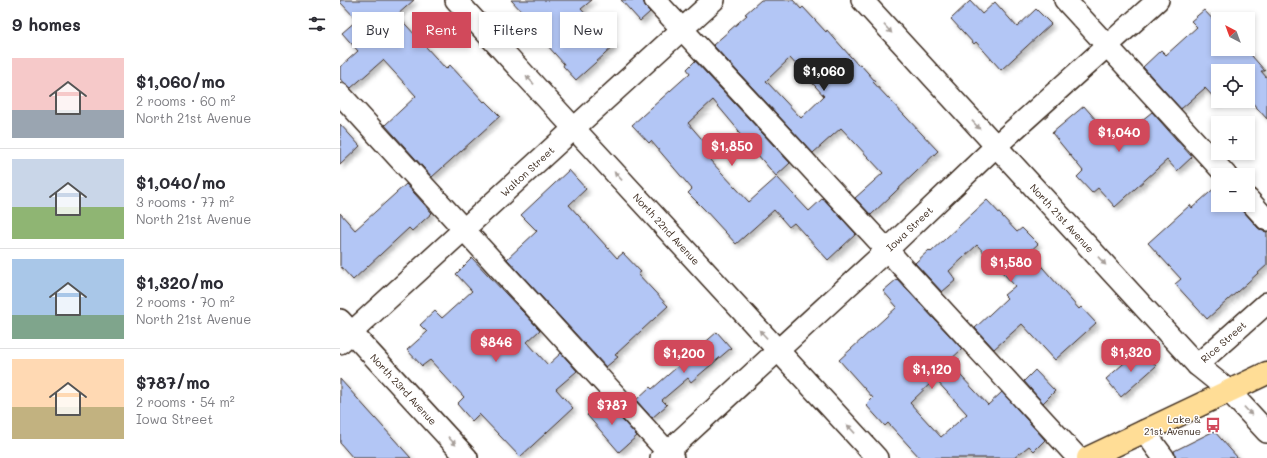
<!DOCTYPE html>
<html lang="en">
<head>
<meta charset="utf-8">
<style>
	body { margin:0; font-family:Mali,sans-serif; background:#f7f7f7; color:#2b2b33; height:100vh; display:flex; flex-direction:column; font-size:15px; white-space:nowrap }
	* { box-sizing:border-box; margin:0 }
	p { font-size:13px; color:#7c7c81 }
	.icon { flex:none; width:22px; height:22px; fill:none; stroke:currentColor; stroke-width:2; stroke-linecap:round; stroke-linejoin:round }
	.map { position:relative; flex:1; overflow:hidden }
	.sheet { display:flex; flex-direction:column; background:#fff; width:340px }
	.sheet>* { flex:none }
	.guide { position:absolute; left:12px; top:12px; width:380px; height:36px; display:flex; gap:8px }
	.needle { width:26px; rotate:319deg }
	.controls { position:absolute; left:871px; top:12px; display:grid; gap:8px }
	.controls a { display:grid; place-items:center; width:44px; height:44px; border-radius:0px; background:#fff; box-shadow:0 2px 6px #0003; font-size:20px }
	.price { position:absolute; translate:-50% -34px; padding:0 9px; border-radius:8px; background:#d1495b; color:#fff; font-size:13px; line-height:26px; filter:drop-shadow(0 1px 2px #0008) }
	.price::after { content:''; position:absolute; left:50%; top:24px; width:12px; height:9px; margin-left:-6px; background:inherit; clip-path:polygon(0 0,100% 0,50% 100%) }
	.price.selected { background:#222; color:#fff }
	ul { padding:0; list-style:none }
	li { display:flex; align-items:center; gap:12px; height:100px; padding:0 12px }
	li+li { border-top:1px solid #e1e1e2 }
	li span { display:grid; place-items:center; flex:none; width:112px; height:80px; border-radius:0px; color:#555 }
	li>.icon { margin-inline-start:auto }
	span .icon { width:48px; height:48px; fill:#fffc; stroke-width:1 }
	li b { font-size:17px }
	h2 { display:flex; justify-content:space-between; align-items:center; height:48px; padding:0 12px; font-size:17px }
	.tag { padding:0 14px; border-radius:0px; background:#fff; box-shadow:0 2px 6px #0003; font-size:14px; line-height:36px }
	.tag.selected { background:#d1495b; color:#fff }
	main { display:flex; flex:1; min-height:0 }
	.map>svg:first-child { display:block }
</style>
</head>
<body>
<main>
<section class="sheet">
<h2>9 homes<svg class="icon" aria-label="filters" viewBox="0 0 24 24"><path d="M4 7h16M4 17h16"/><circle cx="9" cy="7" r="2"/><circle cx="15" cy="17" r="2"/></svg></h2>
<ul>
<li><span style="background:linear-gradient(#f6c9c9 65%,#9aa5b1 0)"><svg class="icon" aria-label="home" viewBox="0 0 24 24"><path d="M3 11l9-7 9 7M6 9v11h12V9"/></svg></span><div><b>$1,060/mo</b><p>2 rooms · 60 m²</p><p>North 21st Avenue</p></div></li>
<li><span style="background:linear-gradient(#c9d6e8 60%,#8fb573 0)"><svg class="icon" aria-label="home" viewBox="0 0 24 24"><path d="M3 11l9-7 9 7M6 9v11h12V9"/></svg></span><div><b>$1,040/mo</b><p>3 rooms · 77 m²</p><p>North 21st Avenue</p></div></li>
<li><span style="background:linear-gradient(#a9c7e8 70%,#7fa58c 0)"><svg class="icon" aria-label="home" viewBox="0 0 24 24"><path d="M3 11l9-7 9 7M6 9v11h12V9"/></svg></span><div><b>$1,320/mo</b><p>2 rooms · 70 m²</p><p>North 21st Avenue</p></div></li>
<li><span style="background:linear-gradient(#ffd9b3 60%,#c2b280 0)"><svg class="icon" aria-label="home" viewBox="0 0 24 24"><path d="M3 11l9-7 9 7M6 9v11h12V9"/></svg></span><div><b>$787/mo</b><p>2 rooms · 54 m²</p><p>Iowa Street</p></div></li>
</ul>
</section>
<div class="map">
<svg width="927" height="458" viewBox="0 0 927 458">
	<defs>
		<filter id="shadow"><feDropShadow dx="3.5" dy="3.5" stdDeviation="2" flood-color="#0004"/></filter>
	</defs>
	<rect width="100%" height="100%" fill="#fff"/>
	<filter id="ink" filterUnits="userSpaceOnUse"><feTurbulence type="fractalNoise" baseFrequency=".025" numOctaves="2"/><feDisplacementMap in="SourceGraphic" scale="8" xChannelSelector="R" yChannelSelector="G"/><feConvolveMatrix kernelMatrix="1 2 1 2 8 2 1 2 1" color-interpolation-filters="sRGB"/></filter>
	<g filter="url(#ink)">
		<path fill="#b3c6f5" stroke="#3b2a1e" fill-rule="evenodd" filter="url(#shadow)" d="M0,0H74L57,15L106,69L110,65L144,102L145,101L160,116L92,177L45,125L76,96L43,60L11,88L0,79V67L18,51L2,33L17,20L0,2Z
			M171,0H252L241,9L274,46L236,80L223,66L224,64L206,44L209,41Z
			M281,0H303L306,8L310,12L300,21Z
			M421,0H453L461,9L463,7L486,32L487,30L518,65L520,64L535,81L533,82L598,151L531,215L515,198L543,173L501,128L473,153L373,45L407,15L405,14ZM450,58L484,96L461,118L426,81Z
			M630,1L642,14L655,2L677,27L696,9L711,24L661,70L636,42L634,44L611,19Z
			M864,10L878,25V49H906L925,71H921L927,78V119L908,98V71H878V102L865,88L841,109L803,67L821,50L826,55L857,27L851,21Z
			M355,61L450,163L436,176L398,132L399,131L373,100L348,123L374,153L368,158L409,202L437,177L469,211L483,198L516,234L488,260L454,223L449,227L434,210L396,244L364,209L348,193L352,189L311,141L309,143L292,125L350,73L347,69Z
			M744,106L775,142L812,112L852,157L837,171L827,160L775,207L758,188L752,193L737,177L743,171L712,133Z
			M0,124L20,146L0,165Z
			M229,170L246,189L229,205L277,258L283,253L301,272L298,274L328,306L275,355L278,357L266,367L167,259L197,231L181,215Z
			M66,184L92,213L72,231L69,228L13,280L0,266V213L15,230Z
			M878,185V205H898L918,228L923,231L927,232V265L867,319L835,284L841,279L808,243L850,205L852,208Z
			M647,200L677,232L682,228L698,244L689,252L739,309L741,307L756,323L715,360L682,324L654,349L635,328L667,298L664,295L675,286L637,245L609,271L616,280L602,292L575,263L589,250L591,252Z
			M132,258L200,330L187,342L208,365L221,353L237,371L216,389L233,408L180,457L139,414L132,421L117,404L124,397L90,360L82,366L67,350L87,332L80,325L95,311L102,318L132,291L116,274Z
			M557,279L622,349L608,362L648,405L662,392L705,440L694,451L689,446L674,458H580L548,423L545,426L526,405L533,398L499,360L557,307L543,291ZM595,379L627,414L601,437L570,403Z
			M377,332L391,348L351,382L348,378L322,400L327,405L312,418L296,400L310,387L312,389Z
			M800,349L816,366L781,397L766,379Z
			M695,370L715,391L703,403L684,381Z
			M0,379L26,408L71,458H13L0,443Z
			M264,400L297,436L279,452L247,415Z
			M874,431L898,458H836L834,451Z"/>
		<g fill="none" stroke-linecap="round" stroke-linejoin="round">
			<defs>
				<g id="minor">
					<path id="s1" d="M116,0L537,458"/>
					<path d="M315,0L547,250L738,458"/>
					<path id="s2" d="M522,0L857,365L888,390L927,432"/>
					<path d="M725,0L886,175"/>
					<path d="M0,94L333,458"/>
					<path d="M908,199L927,220"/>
					<path id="s3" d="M0,320L127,458"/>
					<path id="s4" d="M0,343L374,0"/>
					<path id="s5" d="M857,365L927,303"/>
					<path d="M804,431L824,458"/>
					<path id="s6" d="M321,458L547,250L656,146L818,0"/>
				</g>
				<path id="major" d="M748,458L927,373"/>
			</defs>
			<use href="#minor" stroke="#3b2a1e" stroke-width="24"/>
			<use href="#major" stroke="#3b2a1e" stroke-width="25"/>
			<use href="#minor" stroke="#fff" stroke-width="21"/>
			<use href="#major" stroke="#ffdd96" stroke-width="22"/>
		</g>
		<defs><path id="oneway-solid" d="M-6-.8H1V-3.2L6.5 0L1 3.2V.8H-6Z"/></defs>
		<g fill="#a79f9a">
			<use href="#oneway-solid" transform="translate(548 29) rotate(47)"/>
			<use href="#oneway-solid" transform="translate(190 80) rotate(-133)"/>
			<use href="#oneway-solid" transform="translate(636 125) rotate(47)"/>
			<use href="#oneway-solid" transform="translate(278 176) rotate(-133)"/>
			<use href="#oneway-solid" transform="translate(762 261) rotate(47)"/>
			<use href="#oneway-solid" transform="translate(423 334) rotate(-133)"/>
			<use href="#oneway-solid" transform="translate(908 411) rotate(47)"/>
			<use href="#oneway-solid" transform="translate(511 429) rotate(-133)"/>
			<use href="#oneway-solid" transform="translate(112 441) rotate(47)"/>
		</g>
	</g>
	<defs>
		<symbol id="bus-bare" viewBox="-9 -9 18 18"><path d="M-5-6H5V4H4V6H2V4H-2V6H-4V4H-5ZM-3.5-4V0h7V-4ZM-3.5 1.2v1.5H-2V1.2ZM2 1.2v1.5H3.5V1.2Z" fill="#d1495b" stroke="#fff" stroke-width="2.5" paint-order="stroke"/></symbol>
	</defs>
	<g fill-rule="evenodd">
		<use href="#bus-bare" x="862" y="414" width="22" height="22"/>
	</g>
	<g text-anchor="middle" stroke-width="3" stroke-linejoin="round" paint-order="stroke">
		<g font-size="10" fill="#3b2a1e" stroke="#fff">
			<text dy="4" stroke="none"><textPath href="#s4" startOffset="254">Walton Street</textPath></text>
			<text dy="4" stroke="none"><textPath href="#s2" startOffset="296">North 21st Avenue</textPath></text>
			<text dy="4" stroke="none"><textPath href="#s1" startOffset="311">North 22nd Avenue</textPath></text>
			<text dy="4" stroke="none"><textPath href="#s6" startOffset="338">Iowa Street</textPath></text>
			<text dy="4" stroke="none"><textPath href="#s5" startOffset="35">Rice Street</textPath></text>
			<text dy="4" stroke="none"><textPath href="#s3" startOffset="94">North 23rd Avenue</textPath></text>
		</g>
		<g font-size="10" fill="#3b2a1e" stroke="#fff" text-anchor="end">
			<text x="861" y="423">Lake &amp;<tspan x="861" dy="12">21st Avenue</tspan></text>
		</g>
	</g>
</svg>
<div class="controls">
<a><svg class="needle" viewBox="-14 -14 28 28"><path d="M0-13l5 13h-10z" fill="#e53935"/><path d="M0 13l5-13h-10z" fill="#7c7c81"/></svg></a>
<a><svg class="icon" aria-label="locate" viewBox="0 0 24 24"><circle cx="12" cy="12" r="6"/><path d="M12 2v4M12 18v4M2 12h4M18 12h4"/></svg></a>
<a>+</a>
<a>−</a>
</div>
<b class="price selected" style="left:484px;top:92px">$1,060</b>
<b class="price" style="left:779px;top:153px">$1,040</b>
<b class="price" style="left:392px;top:167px">$1,850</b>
<b class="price" style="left:671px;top:283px">$1,580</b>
<b class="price" style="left:156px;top:363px">$846</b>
<b class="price" style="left:791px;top:373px">$1,320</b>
<b class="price" style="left:344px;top:374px">$1,200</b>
<b class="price" style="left:592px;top:390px">$1,120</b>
<b class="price" style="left:272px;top:426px">$787</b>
<div class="guide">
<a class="tag">Buy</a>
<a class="tag selected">Rent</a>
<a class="tag">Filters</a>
<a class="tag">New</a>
</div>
</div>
</main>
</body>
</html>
